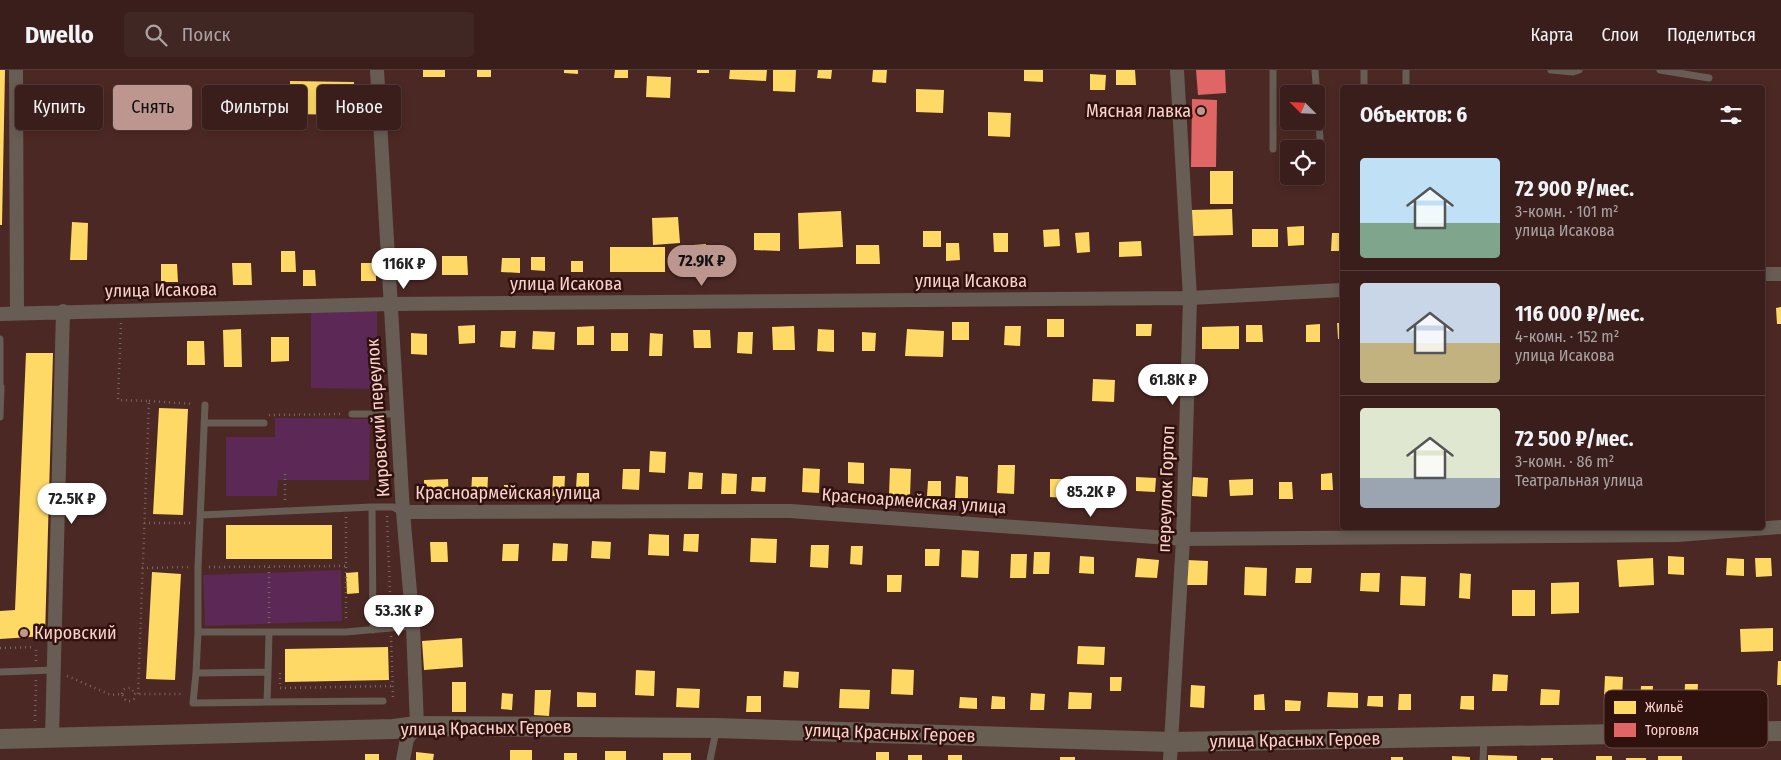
<!DOCTYPE html>
<html lang="ru">
<head>
<meta charset="utf-8">
<style>
	body { margin:0; font-family:"Fira Sans Condensed",sans-serif; background:#402724; color:#f1f3f6; height:100vh; display:flex; flex-direction:column; font-size:19px; white-space:nowrap }
	* { box-sizing:border-box; margin:0 }
	p { font-size:16px; color:#aba2a3 }
	.icon { flex:none; width:28px; height:28px; fill:none; stroke:currentColor; stroke-width:2; stroke-linecap:round; stroke-linejoin:round }
	.map { position:relative; flex:1; overflow:hidden }
	.drawer { position:absolute; left:1340px; top:15px; width:425px; height:445px; display:flex; flex-direction:column; background:#391e1b; border-radius:5px; box-shadow:0 2px 8px #0003,0 0 0 1px #533c3a }
	.drawer>* { flex:none }
	.top-card { position:absolute; left:15px; top:15px; width:475px; height:45px; display:flex; gap:10px }
	.needle { width:32px; rotate:294deg }
	.buttons { position:absolute; left:1280px; top:15px; display:grid; gap:10px }
	.buttons a { display:grid; place-items:center; width:45px; height:45px; border-radius:5px; background:#391e1b; box-shadow:0 2px 8px #0003,0 0 0 1px #533c3a; font-size:25px }
	.price { position:absolute; translate:-50% -42px; padding:0 11px; border-radius:18px; background:#fff; color:#222; font-size:16px; line-height:32px; filter:drop-shadow(0 1px 2px #0008) }
	.price::after { content:''; position:absolute; left:50%; top:30px; width:15px; height:11px; margin-left:-8px; background:inherit; clip-path:polygon(0 0,100% 0,50% 100%) }
	.price.selected { background:#be9690; color:#111 }
	ul { padding:0; list-style:none }
	li { display:flex; align-items:center; gap:15px; height:125px; padding:0 20px }
	li+li { border-top:1px solid #533c3a }
	li span { display:grid; place-items:center; flex:none; width:140px; height:100px; border-radius:5px; color:#555 }
	li>.icon { margin-inline-start:auto }
	span .icon { width:60px; height:60px; fill:#fffc; stroke-width:1 }
	li b { font-size:21px }
	h2 { display:flex; justify-content:space-between; align-items:center; height:60px; padding:0 20px; font-size:21px }
	.chip { padding:0 18px; border-radius:5px; background:#391e1b; box-shadow:0 2px 8px #0003,0 0 0 1px #533c3a; font-size:18px; line-height:45px }
	.chip.selected { background:#be9690; color:#111 }
	header { display:flex; align-items:center; gap:30px; box-sizing:border-box; height:70px; padding:0 25px; background:#391e1b; border-bottom:1px solid #533c3a }
	header strong { font-size:24px }
	nav { display:flex; gap:28px; margin-inline-start:auto; font-size:18px }
	.search { width:350px; height:45px; background:#402724; display:flex; align-items:center; gap:12px; box-sizing:border-box; padding:0 18px; border-radius:5px; color:#aba2a3; font-size:19px }
	.map>svg:first-child { display:block }
</style>
</head>
<body>
<header>
<strong>Dwello</strong>
<div class="search"><svg class="icon" aria-label="search" viewBox="0 0 24 24"><circle cx="10" cy="10" r="6"/><path d="M15 15l6 6"/></svg>Поиск</div>
<nav><a>Карта</a><a>Слои</a><a>Поделиться</a></nav>
</header>
<div class="map">
<svg width="1781" height="690" viewBox="0 0 1781 690">
	<rect width="100%" height="100%" fill="#4c2824"/>
	<path fill="#5c2855" d="M377,241V319L311,318V242Z
		M275,348L370,349L369,410H278L277,426H226V367H275Z
		M341,500L342,551L205,556L203,505Z"/>
	<path fill="#ffd966" d="M0,0H5L2,155H0Z
		M423,0H445V7H423Z
		M477,0H491V7H477Z
		M564,0H578V4L564,3Z
		M615,0H628V8H614Z
		M697,0H709V3H697Z
		M730,0H767L766,11L729,9Z
		M773,0H796L795,22L773,21Z
		M818,0H832L831,9L817,8Z
		M873,0H887L886,13L872,12Z
		M1024,0H1043V12L1024,11Z
		M1116,0H1135L1136,15H1116Z
		M1090,4L1106,5L1105,20H1090Z
		M647,6L671,7L670,28L646,27Z
		M290,11L354,12L353,45L290,44Z
		M916,19L944,20L943,43L916,42Z
		M988,42L1011,43L1010,67L988,66Z
		M1210,101H1233V134H1210Z
		M1232,139L1233,165L1192,166L1191,140Z
		M841,141L843,177L799,179L798,143Z
		M678,147L680,173L653,175L652,148Z
		M72,152L88,153L87,190H70Z
		M1304,156V175L1288,176L1287,157Z
		M1059,159L1060,176L1044,177L1043,160Z
		M1252,159H1278V177H1252Z
		M923,161H941V177H923Z
		M1089,162L1090,182L1077,183L1075,163Z
		M754,163H780V181L754,180Z
		M993,163H1008V182H994Z
		M1332,163H1342V181H1331Z
		M1141,171L1142,186L1119,187V172Z
		M946,173H959L960,190L946,191Z
		M706,174L707,201L681,202L680,176Z
		M856,175H879L880,194H856Z
		M726,176L728,200H715L714,177Z
		M610,177H665V202H610Z
		M281,181H295L296,202H281Z
		M393,186H409L410,206L394,207Z
		M442,186H467L468,205H442Z
		M531,187H545V201L531,200Z
		M502,188H520V203L501,202Z
		M571,191H583V202H571Z
		M232,193H251L252,215H233Z
		M361,193H376V211H361Z
		M161,194H177L178,212H161Z
		M303,200H315L316,216H303Z
		M1781,237V254H1777L1776,238Z
		M1047,249H1064V267H1047Z
		M952,252H969V270H952Z
		M1337,253H1342V269H1338Z
		M1136,254H1152L1151,266H1136Z
		M1320,254V272H1306V255Z
		M475,255V273L459,274L458,256Z
		M1246,255H1262L1263,272H1246Z
		M594,256V275H577V257Z
		M794,256L795,280H773L772,257Z
		M1005,256H1021L1020,276L1004,275Z
		M1239,256V279H1202V257Z
		M241,259L242,297H224L223,260Z
		M818,259L834,260V282L817,281Z
		M907,259L944,261L943,287L905,286Z
		M693,260H710L711,278H694Z
		M501,261H516L515,278L500,277Z
		M533,261L555,262L554,280L532,279Z
		M738,262H753L752,284L737,283Z
		M862,262L876,263L875,281H862Z
		M411,263L427,264V285L411,284Z
		M611,263H628V281H611Z
		M650,263L663,264L662,286H649Z
		M271,267H289V291L271,292Z
		M187,271H204L205,295H187Z
		M26,283H53L45,566L0,569V541L15,540Z
		M1093,309L1115,310L1114,332L1092,331Z
		M159,338L188,339L183,445L153,444Z
		M650,381L666,382L665,403L649,402Z
		M1762,387H1764L1765,409H1762Z
		M848,392L864,393V414L848,413Z
		M998,395H1015L1014,424L997,423Z
		M803,398L820,399L819,423L802,422Z
		M890,398L911,399L910,426L889,425Z
		M623,399H640L639,420L622,419Z
		M689,402L703,403L702,419H688Z
		M577,403H589V419L576,418Z
		M722,403L737,404L736,424H721Z
		M1332,403L1333,420H1321V404Z
		M553,406H565L564,426H552Z
		M956,406L968,407V428H955Z
		M472,407H488L487,426L471,425Z
		M752,407H766L765,422L751,421Z
		M1086,407H1100L1099,425L1085,424Z
		M1136,407L1156,408L1155,422L1136,421Z
		M1193,407L1208,408L1207,427L1192,426Z
		M448,409L449,430H424V410Z
		M1050,409H1067L1066,428L1050,427Z
		M1253,409V425L1230,426L1229,410Z
		M928,411H941V426H927Z
		M1279,412H1292L1293,429H1279Z
		M504,415H516L515,428H504Z
		M226,455H332V489H226Z
		M649,464L669,465V486L648,485Z
		M684,464H699L698,482L683,481Z
		M751,468L777,469L776,493L750,492Z
		M592,471L611,472L610,489L591,488Z
		M430,472H447L448,492H431Z
		M553,473L568,474L567,491H552Z
		M503,474H519L518,491H502Z
		M811,475H829L828,498L810,497Z
		M851,476H863L862,495L850,494Z
		M925,479H940L939,496H925Z
		M962,480L979,481L978,508L961,507Z
		M1034,482H1050L1049,504H1033Z
		M1011,484H1027L1026,508H1010Z
		M1080,486L1094,487V504L1079,503Z
		M1668,486L1684,487V505L1668,504Z
		M1137,488L1159,490L1157,508L1135,507Z
		M1653,488L1654,515L1619,517L1617,490Z
		M1727,488L1744,489V506L1726,505Z
		M1755,488H1771L1772,506L1756,507Z
		M1187,490L1208,491L1207,515H1186Z
		M1245,497L1267,498L1266,526L1244,525Z
		M1296,498H1312L1311,513H1295Z
		M152,502L181,504L175,610L146,609Z
		M358,502L359,523L347,524L346,503Z
		M1361,503H1380L1379,522L1360,521Z
		M1460,503L1471,504L1470,529L1459,528Z
		M887,505H902L901,522H887Z
		M1401,506L1426,507L1425,536L1400,535Z
		M1579,512V543L1551,544V513Z
		M1512,520H1535V546H1512Z
		M1773,558V581L1741,582L1740,559Z
		M462,568L463,597L424,600L422,571Z
		M1078,576L1105,577L1104,595L1077,594Z
		M388,577L389,610L285,612V579Z
		M1778,591H1781V615H1777Z
		M892,599L914,600L913,625L891,624Z
		M636,600L655,601L654,626L635,625Z
		M784,601L799,602L798,618L783,617Z
		M1493,604L1508,605L1507,621H1492Z
		M1605,606L1623,607L1622,628L1604,627Z
		M1110,607H1122L1121,621H1110Z
		M452,612H466V642H452Z
		M1685,614H1698L1697,633L1684,632Z
		M1191,615L1205,616L1204,638L1190,637Z
		M1641,616H1653L1652,633L1640,632Z
		M677,618L700,619L699,638L676,637Z
		M840,619L870,620L869,639L839,638Z
		M1541,619L1560,620L1559,635H1540Z
		M535,620H551L549,646L534,645Z
		M577,622L596,623V637H577Z
		M1069,622L1092,623L1091,639H1068Z
		M1328,622L1358,623V638L1327,637Z
		M502,623L513,624L512,640L501,639Z
		M1031,623L1045,624L1044,640H1030Z
		M1264,624L1265,640H1254V625Z
		M1399,624H1411V640H1398Z
		M747,626H761V642H746Z
		M992,626L1005,627V639H991Z
		M1368,626H1383V637L1367,636Z
		M1461,626H1474V640L1460,639Z
		M960,627L977,628V639L959,638Z
		M1285,630L1301,631L1300,641H1285Z
		M510,680H532V690H510Z
		M605,681H626V690H605Z
		M416,682L434,684L433,690H416Z
		M876,682H889V690H876Z
		M564,683H577V690H564Z
		M663,683H691V690H663Z
		M365,684H379V690H365Z
		M908,685H922V690H908Z
		M948,685H962V690H948Z
		M1488,685L1517,686V690H1488Z
		M1452,686L1470,687V690H1452Z
		M1596,686H1612V690H1596Z
		M1658,686H1682V690H1658Z
		M1060,687H1075V690H1060Z
		M1391,687H1403V690H1391Z
		M1541,688H1553V690H1541Z
		M1626,688H1646V690H1626Z"/>
	<path fill="#e06666" d="M1196,0H1225L1226,23L1198,25Z
		M1192,29L1217,30L1216,97H1191Z"/>
	<g fill="none" stroke-linecap="round" stroke-linejoin="round">
		<path stroke="#746760" stroke-width="2.5" stroke-dasharray="1 4" stroke-linecap="butt" d="M121,253L118,330L149,331L138,624
			M149,331L194,334
			M269,345L343,344
			M384,379L386,429
			M285,404V432
			M387,446L391,548
			M346,447V551
			M144,453H190
			M209,497L345,496
			M142,498L188,497
			M269,553V497
			M391,566L393,628
			M0,578L35,577
			M36,591V577
			M280,603V618L393,616
			M67,606L111,625L122,624L126,631H130L134,629L135,624H184
			M122,624C123,619 125,618 131,618L135,624
			M35,651L36,609"/>
		<path stroke="#685d54" stroke-width="7" d="M1315,0L1321,82
			M1364,0V18
			M1406,0V18
			M1551,0L1573,2L1579,0
			M1660,0L1709,8
			M1273,79V0
			M0,269V317
			M205,335L198,497V562H346L413,556
			M352,344H397
			M0,347L1,317
			M204,353H264
			M372,437H393L403,442
			M201,445L372,437L373,560
			M198,562L196,603L268,602L269,563
			M0,602L54,600
			M268,602L267,632L383,631
			M196,603L193,633L267,632
			M710,690L716,661
			M1483,690L1484,668"/>
		<path stroke="#685d54" stroke-width="14" d="M16,0L17,243
			M377,0L403,442L413,556L417,656L407,669L403,690
			M1762,204H1781
			M0,244L390,234L1190,228L1342,220
			M403,442L790,441L1183,469L1678,465L1781,457
			M52,668L63,241
			M1170,690L1183,469L1190,228L1177,0"/>
		<path stroke="#685e54" stroke-width="20" d="M0,669L393,659L417,656L716,658L1171,672L1781,661"/>
	</g>
	<g fill="#be9690" stroke="#2f110e" stroke-width="2">
		<circle cx="1201" cy="41" r="5"/>
		<circle cx="24" cy="563" r="5"/>
	</g>
	<g text-anchor="middle" stroke-width="5" stroke-linejoin="round" paint-order="stroke">
		<g font-size="18" fill="#fbd1ca" stroke="#2f110e" text-anchor="end">
			<text x="1191" y="47">Мясная лавка</text>
			<text x="34" y="569" text-anchor="start">Кировский</text>
		</g>
		<g font-size="18" fill="#fbd1ca" stroke="#2f110e">
			<text x="971" y="217">улица Исакова</text>
			<text x="566" y="220">улица Исакова</text>
			<text transform="translate(161 220) rotate(-1)" y="6">улица Исакова</text>
			<text transform="translate(378 348) rotate(-94)" y="6">Кировский переулок</text>
			<text transform="translate(1166 419) rotate(-88)" y="6">переулок Гортоп</text>
			<text x="508" y="429">Красноармейская улица</text>
			<text transform="translate(914 431) rotate(4)" y="6">Красноармейская улица</text>
			<text transform="translate(486 658) rotate(-1)" y="6">улица Красных Героев</text>
			<text transform="translate(890 663) rotate(2)" y="6">улица Красных Героев</text>
			<text transform="translate(1295 670) rotate(-1)" y="6">улица Красных Героев</text>
		</g>
	</g>
	<rect x="1604" y="620" width="164" height="58" rx="8" fill="#2f110e" stroke="#6c4b46" stroke-width="1"/>
	<rect x="1614" y="631" width="22" height="13" fill="#ffd966"/>
	<rect x="1614" y="653" width="22" height="14" fill="#e06666"/>
	<g font-size="14" fill="#fbd1ca">
		<text x="1645" y="642">Жильё</text>
		<text x="1645" y="665">Торговля</text>
	</g>
</svg>
<div class="buttons">
<a><svg class="needle" viewBox="-14 -14 28 28"><path d="M0-13l5 13h-10z" fill="#e53935"/><path d="M0 13l5-13h-10z" fill="#aba2a3"/></svg></a>
<a><svg class="icon" aria-label="locate" viewBox="0 0 24 24"><circle cx="12" cy="12" r="6"/><path d="M12 2v4M12 18v4M2 12h4M18 12h4"/></svg></a>
</div>
<b class="price selected" style="left:702px;top:217px">72.9K ₽</b>
<b class="price" style="left:404px;top:220px">116K ₽</b>
<b class="price" style="left:1173px;top:336px">61.8K ₽</b>
<b class="price" style="left:1091px;top:448px">85.2K ₽</b>
<b class="price" style="left:72px;top:455px">72.5K ₽</b>
<b class="price" style="left:399px;top:567px">53.3K ₽</b>
<div class="top-card">
<a class="chip">Купить</a>
<a class="chip selected">Снять</a>
<a class="chip">Фильтры</a>
<a class="chip">Новое</a>
</div>
<section class="drawer">
<h2>Объектов: 6<svg class="icon" aria-label="filters" viewBox="0 0 24 24"><path d="M4 7h16M4 17h16"/><circle cx="9" cy="7" r="2"/><circle cx="15" cy="17" r="2"/></svg></h2>
<ul>
<li><span style="background:linear-gradient(#bfe0f5 65%,#7fa58c 0)"><svg class="icon" aria-label="home" viewBox="0 0 24 24"><path d="M3 11l9-7 9 7M6 9v11h12V9"/></svg></span><div><b>72 900 ₽/мес.</b><p>3-комн. · 101 m²</p><p>улица Исакова</p></div></li>
<li><span style="background:linear-gradient(#c9d6e8 60%,#c2b280 0)"><svg class="icon" aria-label="home" viewBox="0 0 24 24"><path d="M3 11l9-7 9 7M6 9v11h12V9"/></svg></span><div><b>116 000 ₽/мес.</b><p>4-комн. · 152 m²</p><p>улица Исакова</p></div></li>
<li><span style="background:linear-gradient(#dfe7d0 70%,#9aa5b1 0)"><svg class="icon" aria-label="home" viewBox="0 0 24 24"><path d="M3 11l9-7 9 7M6 9v11h12V9"/></svg></span><div><b>72 500 ₽/мес.</b><p>3-комн. · 86 m²</p><p>Театральная улица</p></div></li>
</ul>
</section>
</div>
</body>
</html>
